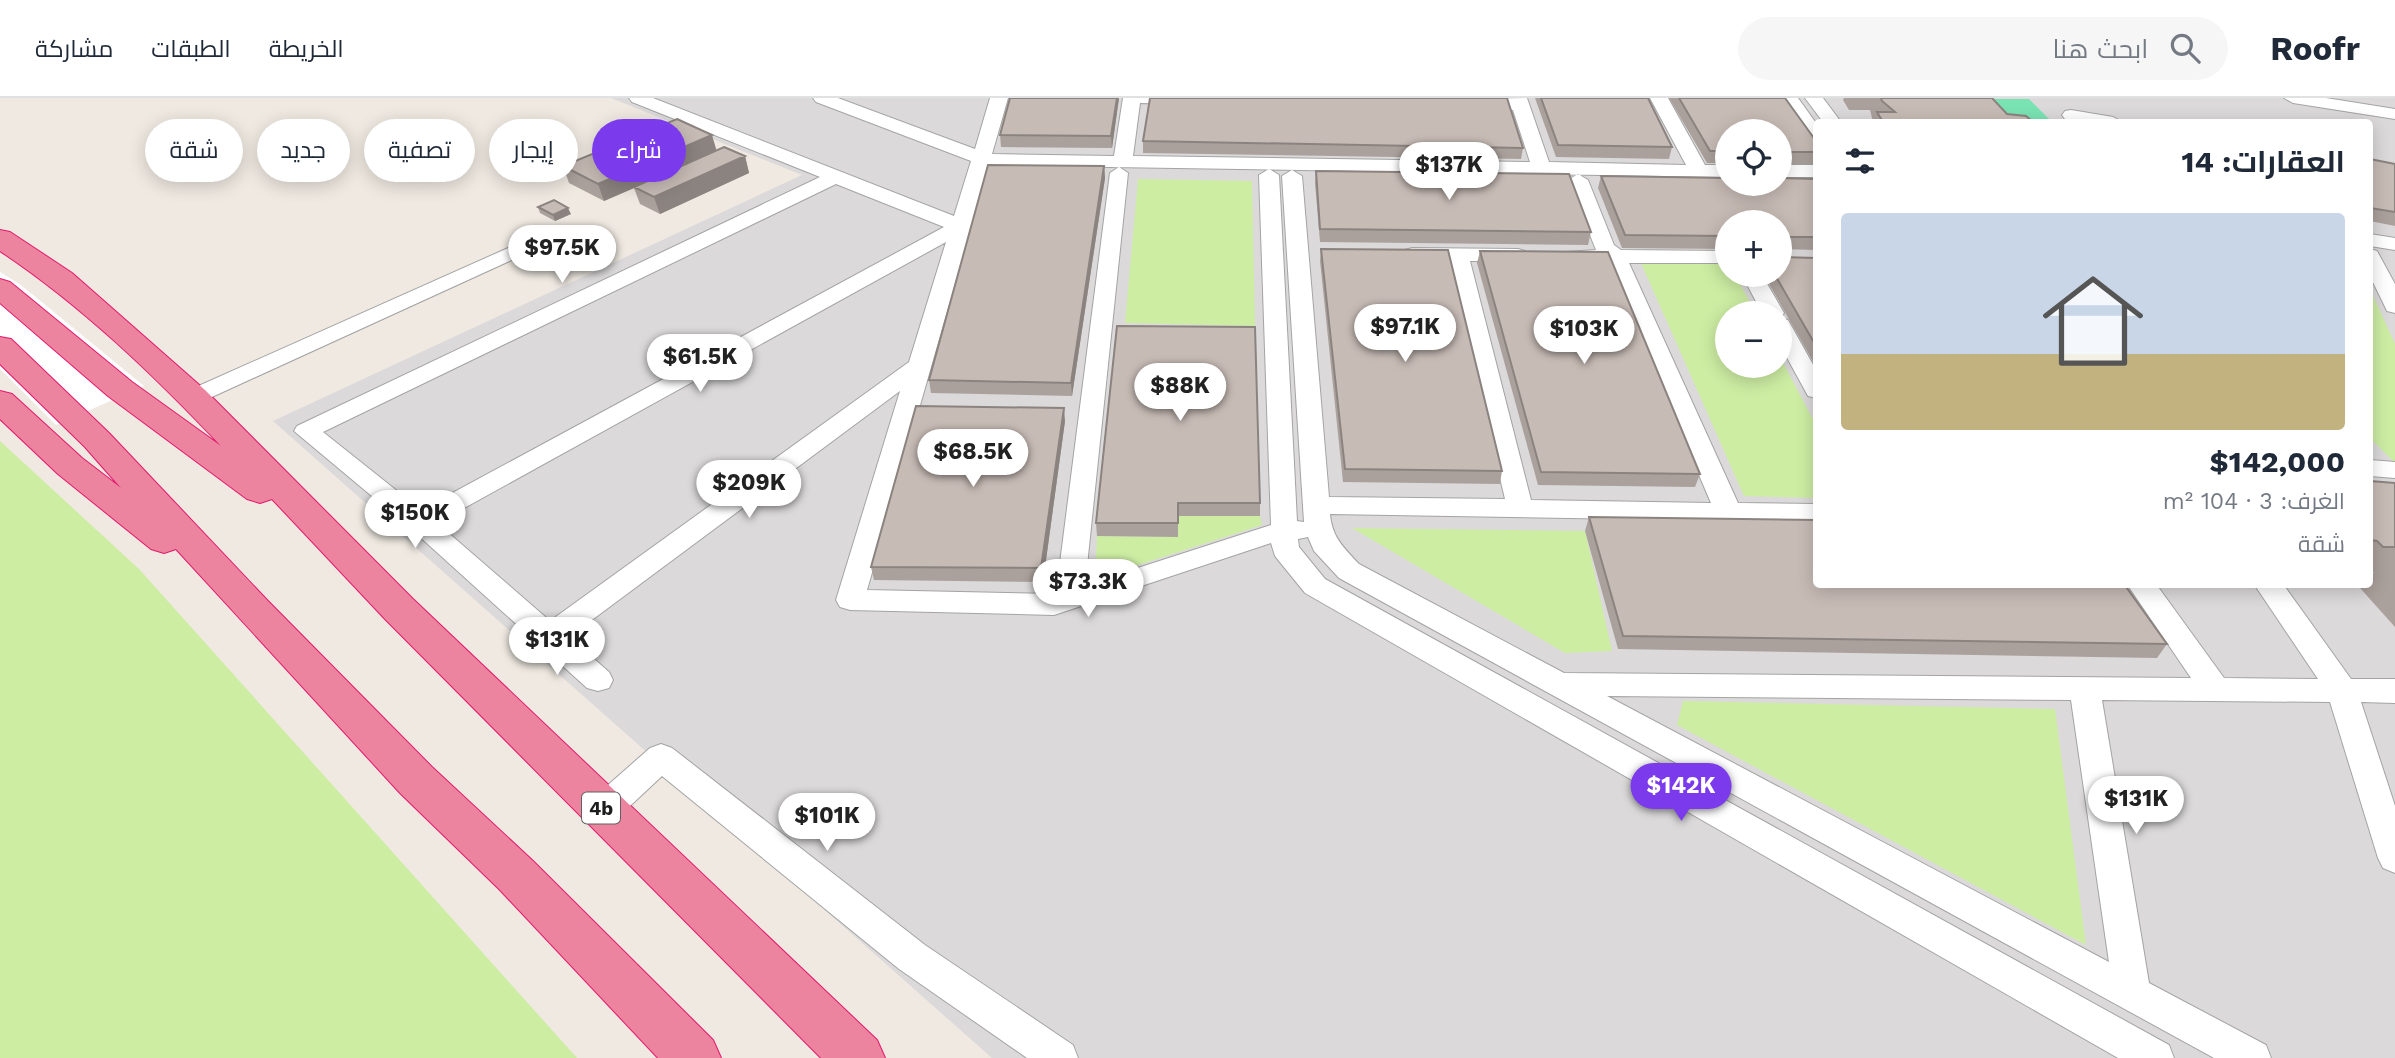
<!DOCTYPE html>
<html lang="ar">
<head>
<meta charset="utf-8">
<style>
	body { margin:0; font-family:"Work Sans",Cairo,sans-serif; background:#f6f6f7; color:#1f2937; direction:rtl; height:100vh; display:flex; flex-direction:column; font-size:26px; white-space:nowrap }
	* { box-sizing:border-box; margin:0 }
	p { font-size:23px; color:#747a83 }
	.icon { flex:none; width:38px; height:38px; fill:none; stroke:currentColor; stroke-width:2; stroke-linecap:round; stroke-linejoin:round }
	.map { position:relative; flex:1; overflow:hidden; direction:ltr }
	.panel { position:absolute; left:1813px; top:21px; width:560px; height:469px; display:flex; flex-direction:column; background:#fff; border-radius:7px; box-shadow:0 4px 18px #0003; direction:rtl }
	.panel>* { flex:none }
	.guide { position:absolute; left:21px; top:21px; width:665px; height:63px; direction:rtl; display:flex; gap:14px }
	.controls { position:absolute; left:1715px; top:21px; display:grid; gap:14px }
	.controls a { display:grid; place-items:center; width:77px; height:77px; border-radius:50%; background:#fff; box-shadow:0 4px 18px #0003; font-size:35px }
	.price { position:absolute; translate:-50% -60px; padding:0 16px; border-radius:24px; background:#fff; color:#222; font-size:23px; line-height:46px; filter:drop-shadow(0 2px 4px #0008) }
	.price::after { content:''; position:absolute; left:50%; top:42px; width:21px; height:16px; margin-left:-10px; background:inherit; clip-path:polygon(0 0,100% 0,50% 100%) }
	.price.selected { background:#7c3aed; color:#fff }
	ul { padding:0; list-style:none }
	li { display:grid; align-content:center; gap:14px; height:371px; padding:0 28px }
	li span { display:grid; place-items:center; height:217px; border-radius:7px; color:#555 }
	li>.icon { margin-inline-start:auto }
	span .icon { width:126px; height:126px; fill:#fffc; stroke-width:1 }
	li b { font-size:30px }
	h2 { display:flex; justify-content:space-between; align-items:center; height:84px; padding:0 28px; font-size:30px }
	.pill { padding:0 24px; border-radius:32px; background:#fff; box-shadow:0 4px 18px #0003; font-size:24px; line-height:63px }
	.pill.selected { background:#7c3aed; color:#fff }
	header { display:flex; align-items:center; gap:42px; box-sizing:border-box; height:98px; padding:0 35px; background:#fff; border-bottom:2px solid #e0e1e3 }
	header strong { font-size:33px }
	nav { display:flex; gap:38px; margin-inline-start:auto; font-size:24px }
	.search { width:490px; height:63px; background:#f6f6f7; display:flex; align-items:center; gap:18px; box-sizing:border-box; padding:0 24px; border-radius:38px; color:#747a83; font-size:26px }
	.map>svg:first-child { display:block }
</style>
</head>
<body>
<header>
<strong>Roofr</strong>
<div class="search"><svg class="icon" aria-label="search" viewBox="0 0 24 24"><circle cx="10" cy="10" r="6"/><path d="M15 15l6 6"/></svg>ابحث هنا</div>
<nav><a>الخريطة</a><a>الطبقات</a><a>مشاركة</a></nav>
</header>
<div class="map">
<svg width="2395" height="960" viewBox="0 0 2395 960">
	<rect width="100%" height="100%" fill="#efe9e1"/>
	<path fill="#dbd9da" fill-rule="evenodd" d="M611,0H2395V960H992L273,323L802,77ZM1816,24H2370V486H1816ZM1727,33H1780V86H1727ZM1727,124H1780V177H1727ZM1727,215H1780V268H1727Z"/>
	<path fill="#cdeda3" d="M1138,81L1252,83L1255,228L1125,225Z
		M1641,165L1727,166V177H1735L1756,215H1727V268H1780V259L1816,327V400L1744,398Z
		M2370,191L2395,246V365L2370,340Z
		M0,343L139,471L577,960H0Z
		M1178,418H1260L1262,427L1095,481L1097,438L1177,439Z
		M1352,430L1585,433L1612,553L1565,555Z
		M1683,603L2055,611L2086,847L1677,627Z"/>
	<path fill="#7ae3b3" d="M1980,1H2029L2052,24H2002Z"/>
	<path fill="#fff" d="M0,174L21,187L144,288L56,327L0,271Z"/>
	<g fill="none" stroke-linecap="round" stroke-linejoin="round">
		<defs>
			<path id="minor" d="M629,0H653L954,118L971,63L816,4L813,0H838L975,51L990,0H1008L992,56L1114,58L1123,0H1196L1194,5L1188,6L1140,5L1133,58L1530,64L1513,12L1470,11L1461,6L1470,1L1527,0L1549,64L1686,67L1650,0H1668L1705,67H1727V79L989,67L867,492L1056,496L1110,75L1119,69L1128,75L1085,487L1271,427L1259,77L1269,71L1279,77L1297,423L1304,424L1282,78L1292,72L1302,78L1329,399L1505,401L1449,163L1405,160L1402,156L1405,152L1412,150L1518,151L1525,153L1528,157L1525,161L1518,163H1470L1531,402L1711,405L1608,164L1566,162L1563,158L1566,154L1596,152L1568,82L1578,76L1588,82L1614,147L1621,152L1727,153V165H1629L1738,405L1816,406V424L1330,416C1332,439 1343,449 1359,466L1564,575L2191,580L2127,486H2156L2224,580L2318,581L2254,486H2283L2351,581H2395V605L2361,604L2395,708V775L2383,770L2378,760L2330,604L2102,602L2149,885L2266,947L2271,960H2214L1339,480L1314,453L1308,439L1298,441L1299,449L1325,481L2169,947L2174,960H2118L1305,495L1275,458L1271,445L1054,517L850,512L840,509L836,502L900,293L569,539L609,574L613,582L609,590L598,593L587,590L410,430L294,333L297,328L820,79L632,4ZM836,86L944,129L421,412L323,334ZM946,144L909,264L550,523L437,425ZM1607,598L2071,602L2109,864Z
				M1780,0H1798L1816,25V42L1810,41Z
				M1805,0H1823L1841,24H1823Z
				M2284,0H2326L2395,11V21L2293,5Z
				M2071,12L2113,19L2122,24H2084L2065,21L2062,17L2065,13Z
				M1780,67H1816V79H1780Z
				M553,130L560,132L563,136L560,140L201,304L193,306L185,304L181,299L185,294Z
				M2370,136L2395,140V152L2370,148Z
				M2370,151L2377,153L2395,186V215L2387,213L2370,178Z
				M1742,177H1762L1784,215L1781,220L1780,215H1762Z
				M1780,220L1788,222L1816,272V300L1808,298L1780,247Z
				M2370,362L2395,364V380L2370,378Z
				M661,646L672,650L925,847L1073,947L1078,960H1027L899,871L662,678L615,722L603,726L591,722L586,712L591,702L650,650Z"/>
			<path id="highway" d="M0,132L10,134L72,175L205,292L413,501L877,942L885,960H821L385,521L272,401L260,405L247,401L108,298L0,205V181L10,184L132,284L221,348C154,277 81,207 0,153Z
				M0,239L11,241L109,335L267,502L432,669L533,763L713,942L721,960H658L499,791L400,695L176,451L164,455L151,451L58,376L0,321V293L12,296L82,360L121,390L85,349L0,266Z"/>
		</defs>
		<use href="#minor" stroke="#a4a4a4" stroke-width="2"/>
		<use href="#highway" stroke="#e3196d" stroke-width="2"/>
		<use href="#minor" fill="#fff" fill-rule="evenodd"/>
		<use href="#highway" fill="#ec839f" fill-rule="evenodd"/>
	</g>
	<path fill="#aba19c" d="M1119,0L1112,50L1001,49L1000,37Z
		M1535,0H1648L1672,49L1669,61L1556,59Z
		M1669,0H1785L1816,43V66H1780V33H1727V65H1707Z
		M1844,0H1992L2007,16L2033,24H1873L1870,12H1849L1843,2Z
		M1143,43L1523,50L1521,61L1143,55Z
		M716,53L745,58L749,75L660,116L640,106L634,90L604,103L569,85L563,68Z
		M2370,61L2395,66V128L2370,123Z
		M1104,68L1105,80L1072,298L931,295L929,282Z
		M1316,73L1591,134L1588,147L1320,144L1315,85Z
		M1601,78L1816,81V152L1780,151V124H1727V151L1622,150L1598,90Z
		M538,109L571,116L555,123L540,115Z
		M1321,151L1502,373L1500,386L1343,384L1320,163Z
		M1480,153L1700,376L1695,389L1538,387L1477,165Z
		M1816,160V269L1764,177H1780Z
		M1117,228L1260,405V418H1178V439L1097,438L1096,425Z
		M1065,323L1043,484L874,482L871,469Z
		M2370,383L2395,385V529L2360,490L2363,486H2370V480L2374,474H2370Z
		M1589,419L2167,546L2157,560L1618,551L1585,433Z"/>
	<path fill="#8b837f" d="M1117,0H1119L1112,50L1111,38Z
		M712,37L717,54L604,103L598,86Z
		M745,58L749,75L660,116L654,99Z
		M1104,68L1105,80L1072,298L1071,285Z
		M568,110L571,116L555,123L553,117Z
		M1064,310L1065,323L1043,484L1041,470Z"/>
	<path fill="#c7bbb5" stroke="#8b837f" stroke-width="2" d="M1010,0H1117L1111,38L1000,37Z
		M1150,0H1507L1523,50L1143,43Z
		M1541,0H1648L1672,49L1558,47Z
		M1679,0H1785L1816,43V54H1780V33H1727V53H1710Z
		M1881,0H1992L2007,16L2026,18L2033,24H1883L1877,14H1895L1882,3Z
		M677,21L712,37L598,86L563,68Z
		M724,49L745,58L654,99L634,89Z
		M2370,61L2395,66V114L2370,110Z
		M988,67L1104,68L1071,285L929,282Z
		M1316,73L1569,76L1591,134L1320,131Z
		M1601,78L1727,80V86H1780V80L1816,81V139H1780V124H1727V138L1625,137Z
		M554,102L568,110L553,117L538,109Z
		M1321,151L1448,152L1502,373L1345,371Z
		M1480,153L1608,154L1700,376L1541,374Z
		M1780,159L1816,160V248L1775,177H1780Z
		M1117,228L1255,229L1260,405H1178V425H1096Z
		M916,308L1064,310L1041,470L871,469Z
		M2370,383L2395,385V449H2383L2377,443L2370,442Z
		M1589,419L1816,422V486H2124L2167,546L1623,538Z"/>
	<g text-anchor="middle" stroke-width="5" stroke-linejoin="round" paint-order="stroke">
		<rect fill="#fff" stroke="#616161" stroke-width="2" x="582" y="694.5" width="38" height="31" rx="5"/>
		<g font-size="19" font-weight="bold" fill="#1d1d1d">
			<text x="601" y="717">4b</text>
		</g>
	</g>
</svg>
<div class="controls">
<a><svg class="icon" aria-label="locate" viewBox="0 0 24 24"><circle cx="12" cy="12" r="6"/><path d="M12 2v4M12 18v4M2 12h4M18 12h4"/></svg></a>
<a>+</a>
<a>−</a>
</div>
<b class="price" style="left:1449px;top:104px">$137K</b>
<b class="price" style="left:562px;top:187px">$97.5K</b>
<b class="price" style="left:1405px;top:266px">$97.1K</b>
<b class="price" style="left:1584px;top:268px">$103K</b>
<b class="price" style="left:700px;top:296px">$61.5K</b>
<b class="price" style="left:1180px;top:325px">$88K</b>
<b class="price" style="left:973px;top:391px">$68.5K</b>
<b class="price" style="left:749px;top:422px">$209K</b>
<b class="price" style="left:415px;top:452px">$150K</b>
<b class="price" style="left:1088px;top:521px">$73.3K</b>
<b class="price" style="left:557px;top:579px">$131K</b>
<b class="price selected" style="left:1681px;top:725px">$142K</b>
<b class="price" style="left:2136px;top:738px">$131K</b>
<b class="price" style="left:827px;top:755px">$101K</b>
<div class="guide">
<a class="pill selected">شراء</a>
<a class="pill">إيجار</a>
<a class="pill">تصفية</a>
<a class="pill">جديد</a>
<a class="pill">شقة</a>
</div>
<section class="panel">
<h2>العقارات: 14<svg class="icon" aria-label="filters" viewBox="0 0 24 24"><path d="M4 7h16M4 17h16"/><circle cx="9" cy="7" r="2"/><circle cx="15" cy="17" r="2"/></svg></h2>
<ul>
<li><span style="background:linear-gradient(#c9d6e8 65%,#c2b280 0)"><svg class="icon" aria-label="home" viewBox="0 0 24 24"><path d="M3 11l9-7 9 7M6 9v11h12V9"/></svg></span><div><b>$142,000</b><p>الغرف: 3 · 104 m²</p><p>شقة</p></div></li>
</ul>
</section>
</div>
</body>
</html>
